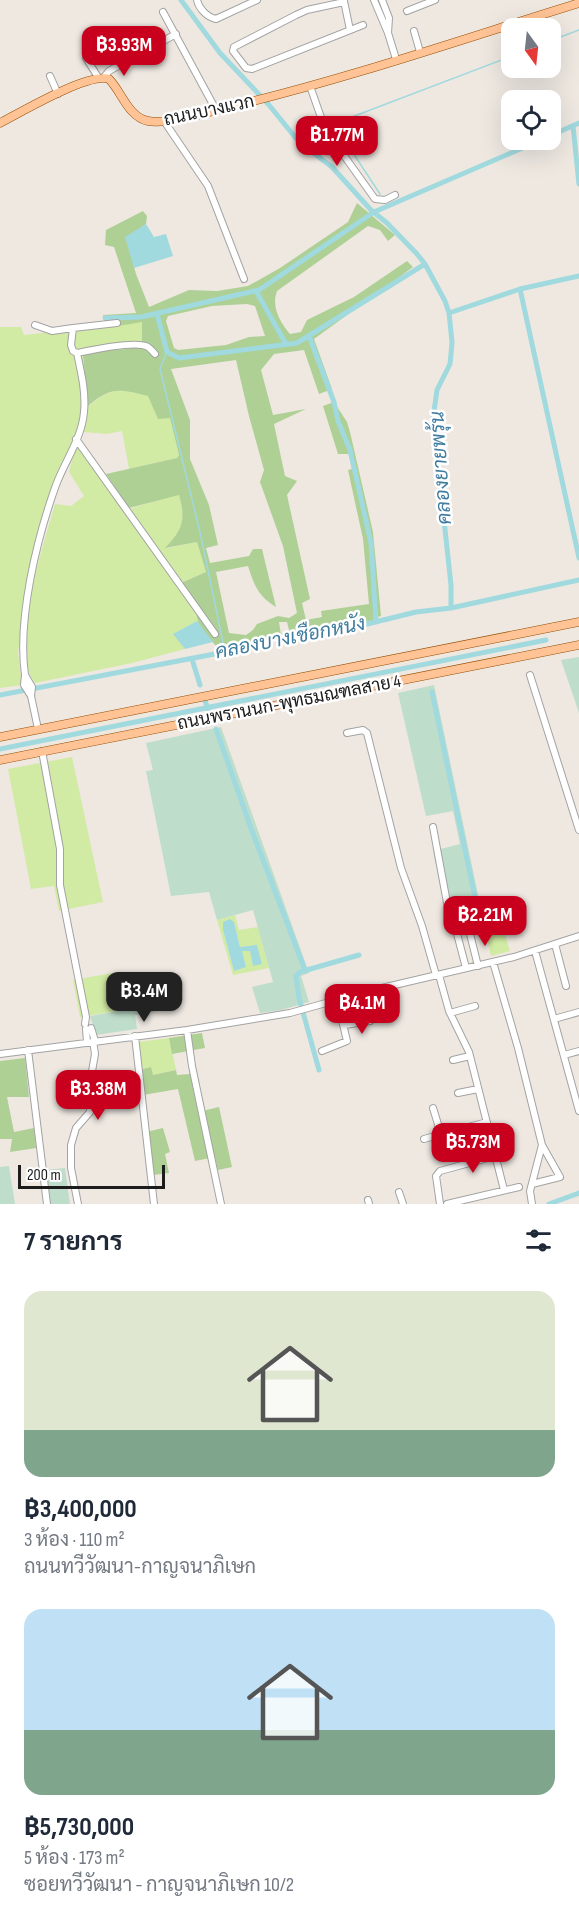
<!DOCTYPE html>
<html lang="th">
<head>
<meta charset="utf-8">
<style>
	body { margin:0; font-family:"Sofia Sans Condensed",Sarabun,sans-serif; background:#f6f6f7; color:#1f2937; height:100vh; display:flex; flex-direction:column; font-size:22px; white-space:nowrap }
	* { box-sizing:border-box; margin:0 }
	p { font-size:20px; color:#747a83 }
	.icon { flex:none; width:33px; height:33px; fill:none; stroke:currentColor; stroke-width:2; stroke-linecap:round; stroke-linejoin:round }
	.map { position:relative; height:1204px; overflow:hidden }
	.panel { display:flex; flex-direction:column; background:#fff; flex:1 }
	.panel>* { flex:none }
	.needle { width:39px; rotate:165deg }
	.buttons { position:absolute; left:501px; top:18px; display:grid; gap:12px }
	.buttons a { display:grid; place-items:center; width:60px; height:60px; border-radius:12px; background:#fff; box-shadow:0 6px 24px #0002; font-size:30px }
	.scale { position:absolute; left:18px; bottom:15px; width:147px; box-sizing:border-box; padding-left:6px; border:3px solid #1c1c1c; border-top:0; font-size:16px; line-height:21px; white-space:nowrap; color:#1c1c1c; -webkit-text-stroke:4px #fff; paint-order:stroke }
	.price { position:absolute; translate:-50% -51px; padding:0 14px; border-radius:12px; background:#c9001d; color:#fff; font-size:20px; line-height:39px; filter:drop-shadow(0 2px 3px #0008) }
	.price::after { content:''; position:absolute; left:50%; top:36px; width:18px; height:14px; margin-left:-9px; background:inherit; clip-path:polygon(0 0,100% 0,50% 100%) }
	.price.on { background:#222; color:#fff }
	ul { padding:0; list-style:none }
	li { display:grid; align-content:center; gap:12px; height:318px; padding:0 24px }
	li span { display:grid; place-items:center; height:186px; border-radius:18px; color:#555 }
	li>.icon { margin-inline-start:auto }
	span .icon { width:108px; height:108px; fill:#fffc; stroke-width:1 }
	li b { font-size:26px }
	h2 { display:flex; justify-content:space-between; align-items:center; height:72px; padding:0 24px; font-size:26px }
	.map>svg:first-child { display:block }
</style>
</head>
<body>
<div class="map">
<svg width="579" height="1204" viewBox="0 0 579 1204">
	<rect width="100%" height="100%" fill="#eee8e1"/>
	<path fill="#d1eba4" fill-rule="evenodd" d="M142,322L143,342C130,353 119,348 103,350C97,351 89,354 83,355L89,406C111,386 121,389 149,396L158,418H170L179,455L177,458L129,469L122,431L107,434L83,432L77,446L198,612L197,621L174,634L185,649L132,663L35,683C8,649 44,543 55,504L71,506L84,496L69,472L74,452L37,538L23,610L18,653L22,685L0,688V327H21L24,335Z
		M179,494C186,521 184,526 167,548L197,542L206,572L181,583L129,509Z
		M72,757L103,902L59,911L54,886L31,889L8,769Z
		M497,907L510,951L491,956L481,909Z
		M235,915L239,930L258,927L269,968L233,975L217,920ZM223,922H234L240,947L257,945L261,964L250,950L241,951L246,967L234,971L223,930Z
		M118,972L124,1010L80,1017L73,980Z
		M169,1038L176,1070L153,1075L140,1069L138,1042Z"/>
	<path fill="#aed094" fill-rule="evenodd" d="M357,203L395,235L388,241L380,230L368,226L277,291C271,307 280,322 290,334L301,332L307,320L354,297L407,261L413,267L314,339L332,389L319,394L304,350L274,354L261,370L273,415L306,409L274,424L285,476L297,481L287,495L310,599L302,603L306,620L322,617L321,611L369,604L363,539L348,470L352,469L349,454H338L323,406L334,402L347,422L350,432L373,532L381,616L374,618L372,622L290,634L287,622H279L281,635L218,648C209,637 195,626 197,612L181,583L206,572L197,542L165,548C183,529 186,520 179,495L129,508L106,474L177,458L179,455L170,418L158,419L148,396C120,389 111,386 88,406L83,355C89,353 96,351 103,350C119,348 130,353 142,341V322L106,328L103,315L136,313L114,247L105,245L106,230L143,211L147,216L146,224L126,238L136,274L149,307L189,290L217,291L248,286L280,268L348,222ZM247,304L255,306L265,336L249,337L226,345L178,350L174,348L166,321L168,316L212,306ZM236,360L249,416L264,470L260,482L283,546L297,613L289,618L278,616L257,624L253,630L246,635L229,633L216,572L248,566C254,585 258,596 276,607L262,549H253L249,556L210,563L206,548L218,545L209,505L190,459V420L171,369Z
		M202,1033L205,1048L172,1054L169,1038Z
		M25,1058L29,1097H7L14,1132L34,1128L36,1148L10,1152L12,1139H0V1061Z
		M151,1067L153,1075L176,1070L177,1075L190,1074L198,1112L219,1107L232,1167L218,1170L215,1157L195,1161L178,1089L143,1095L140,1070Z
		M163,1128L170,1152L165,1154L169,1173L153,1175L146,1132Z"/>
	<path fill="#beddca" d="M579,657V713L561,660Z
		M434,685L481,909L447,917L433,851L460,844L453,811L426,816L398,693Z
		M221,727L309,973L301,976L309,1002L281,1010L260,1013L252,987L273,982L253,910L217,920L209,892L171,896L146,771L153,770L146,743Z
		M178,1001L179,1007L135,1015L137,1029L96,1035L90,1016Z
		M9,1166L15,1204H0V1167Z
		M65,1168L70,1204H51L46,1170Z"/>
	<path fill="#a0d9de" d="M146,224L154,237L166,234L173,256L134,268L125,237Z
		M197,621L213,642L185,649L173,634Z
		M230,919L234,922L240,947L257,945L262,964L253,966L250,951H242L246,967L234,971L223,930V922Z"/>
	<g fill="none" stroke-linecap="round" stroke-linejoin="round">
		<path stroke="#a0d9de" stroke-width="1.5" d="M550,41L579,30
			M380,194L336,127L344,120L512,56
			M167,351L160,369L200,532L225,652"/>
		<path stroke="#a0d9de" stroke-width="5" d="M181,0L220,53L269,105L299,142L332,167L371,210L387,223L417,254L425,264L445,301L449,313L452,342L451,354L450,364L437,390L433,418L451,585V608
			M573,126L579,184
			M550,136L579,123
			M520,289L579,558
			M256,291L286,344
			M449,313L520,289L579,276
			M157,314L167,352L179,358L297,343L425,264
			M105,318L141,317L259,290L374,212L541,140
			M309,336L334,402L338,421L350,450L371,543L376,622
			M192,659L200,685
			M432,692L477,907
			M0,695L225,652L275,637L359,626L416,612L451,608L579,580
			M205,701L210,714
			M216,729L252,831L305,970
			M0,749L546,640
			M319,1070L299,998L296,976L300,972L359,955
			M549,1204L579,1193"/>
		<defs>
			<path id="minor" d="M197,0C199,9 207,17 216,19L257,0
				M374,0L388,33L396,59
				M382,0L389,18L388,33
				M344,1L350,30
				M344,2L307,10L296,15L234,47L233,51L246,68L252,69L363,25
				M407,11L435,0
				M163,12L216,110
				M414,31L420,52
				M86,58L98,77
				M50,76L58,94
				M104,77L109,71L176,34
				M310,86L323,123L340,150L375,199L385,200L395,195
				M164,121L208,186L244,279
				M35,325L52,331L73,328
				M77,353C91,350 137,340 148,347C151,349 152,351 155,354
				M76,439L215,634
				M25,675C17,619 37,538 56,485C65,461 82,438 84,412C86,392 81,372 77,353L73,351L71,345L73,328L117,323
				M530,675L579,830
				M31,696L32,687L25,675L24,685L31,696L38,729
				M347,733L363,730L367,733L401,868L422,926L436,975
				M42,751L60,849V885L86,1017L85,1024
				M433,827L450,919L455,926L466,968
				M470,934L478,966
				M555,944L566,986
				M535,951L579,1111
				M493,962L518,1048L542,1145L530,1191L532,1204
				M439,975L449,1011L469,1052L504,1190
				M450,1013L475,1006
				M554,1019L579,1012
				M345,1025L370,1021L363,992
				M91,1028L95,1041
				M86,1029L87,1042
				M187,1030L192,1066L221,1204
				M135,1036L154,1204
				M28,1050L47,1204
				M322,1051L347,1041L337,999
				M0,1054L187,1030L290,1013L369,991L514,957L579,936
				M564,1055L579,1051
				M453,1060L470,1056
				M458,1093L478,1089
				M433,1108L441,1134
				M424,1139L487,1122
				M532,1184L560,1177L542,1145
				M399,1192L403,1204
				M368,1200L369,1204
				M78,1204L71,1168V1145L76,1128L90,1112L91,1077L95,1054L93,1041
				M440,1204L436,1176L440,1171L495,1156
				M447,1204L519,1187"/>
			<path id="major" d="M0,123C21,112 89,72 109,79C122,92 128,117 148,121C167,125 209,112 229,107C347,79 463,39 579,3
				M0,737L579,622
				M0,760L579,645"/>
		</defs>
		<use href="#minor" stroke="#a3a3a3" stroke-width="8"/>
		<use href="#major" stroke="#954e00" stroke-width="9"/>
		<use href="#minor" stroke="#fff" stroke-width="6"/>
		<use href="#major" stroke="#ffc396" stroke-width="8"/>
	</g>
	<g text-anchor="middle" stroke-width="5" stroke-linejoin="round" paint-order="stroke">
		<g font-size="18" fill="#1c1c1c" stroke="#fff">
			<text transform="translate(209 110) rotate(-12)" y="6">ถนนบางแวก</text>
			<text transform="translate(289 702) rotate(-11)" y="6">ถนนพรานนก-พุทธมณฑลสาย 4</text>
		</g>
		<g font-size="20" font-style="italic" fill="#407da0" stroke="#fff">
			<text transform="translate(440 468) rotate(-94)" y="7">คลองยายพรุ้น</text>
			<text transform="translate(290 637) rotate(-11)" y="7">คลองบางเชือกหนัง</text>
		</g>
	</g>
</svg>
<div class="buttons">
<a><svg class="needle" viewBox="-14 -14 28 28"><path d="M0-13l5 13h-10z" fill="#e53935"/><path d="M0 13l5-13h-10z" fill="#747a83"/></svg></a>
<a><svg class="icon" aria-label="locate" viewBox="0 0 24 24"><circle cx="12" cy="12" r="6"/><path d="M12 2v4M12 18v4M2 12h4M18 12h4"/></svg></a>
</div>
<div class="scale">200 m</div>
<b class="price" style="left:124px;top:77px">฿3.93M</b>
<b class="price" style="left:337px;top:167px">฿1.77M</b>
<b class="price" style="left:485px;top:947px">฿2.21M</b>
<b class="price on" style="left:144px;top:1023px">฿3.4M</b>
<b class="price" style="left:362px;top:1035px">฿4.1M</b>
<b class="price" style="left:98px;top:1121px">฿3.38M</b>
<b class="price" style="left:473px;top:1174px">฿5.73M</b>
</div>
<section class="panel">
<h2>7 รายการ<svg class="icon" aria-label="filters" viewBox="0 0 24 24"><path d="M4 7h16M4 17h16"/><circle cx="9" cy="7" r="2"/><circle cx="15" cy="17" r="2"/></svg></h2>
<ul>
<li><span style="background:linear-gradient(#dfe7d0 75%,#7fa58c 0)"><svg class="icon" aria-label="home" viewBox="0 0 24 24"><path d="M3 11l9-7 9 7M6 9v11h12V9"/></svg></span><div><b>฿3,400,000</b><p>3 ห้อง · 110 m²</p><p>ถนนทวีวัฒนา-กาญจนาภิเษก</p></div></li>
<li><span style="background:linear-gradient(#bfe0f5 65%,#7fa58c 0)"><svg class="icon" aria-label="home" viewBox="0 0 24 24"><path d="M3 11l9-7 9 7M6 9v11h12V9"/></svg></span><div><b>฿5,730,000</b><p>5 ห้อง · 173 m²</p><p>ซอยทวีวัฒนา - กาญจนาภิเษก 10/2</p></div></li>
</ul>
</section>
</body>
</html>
